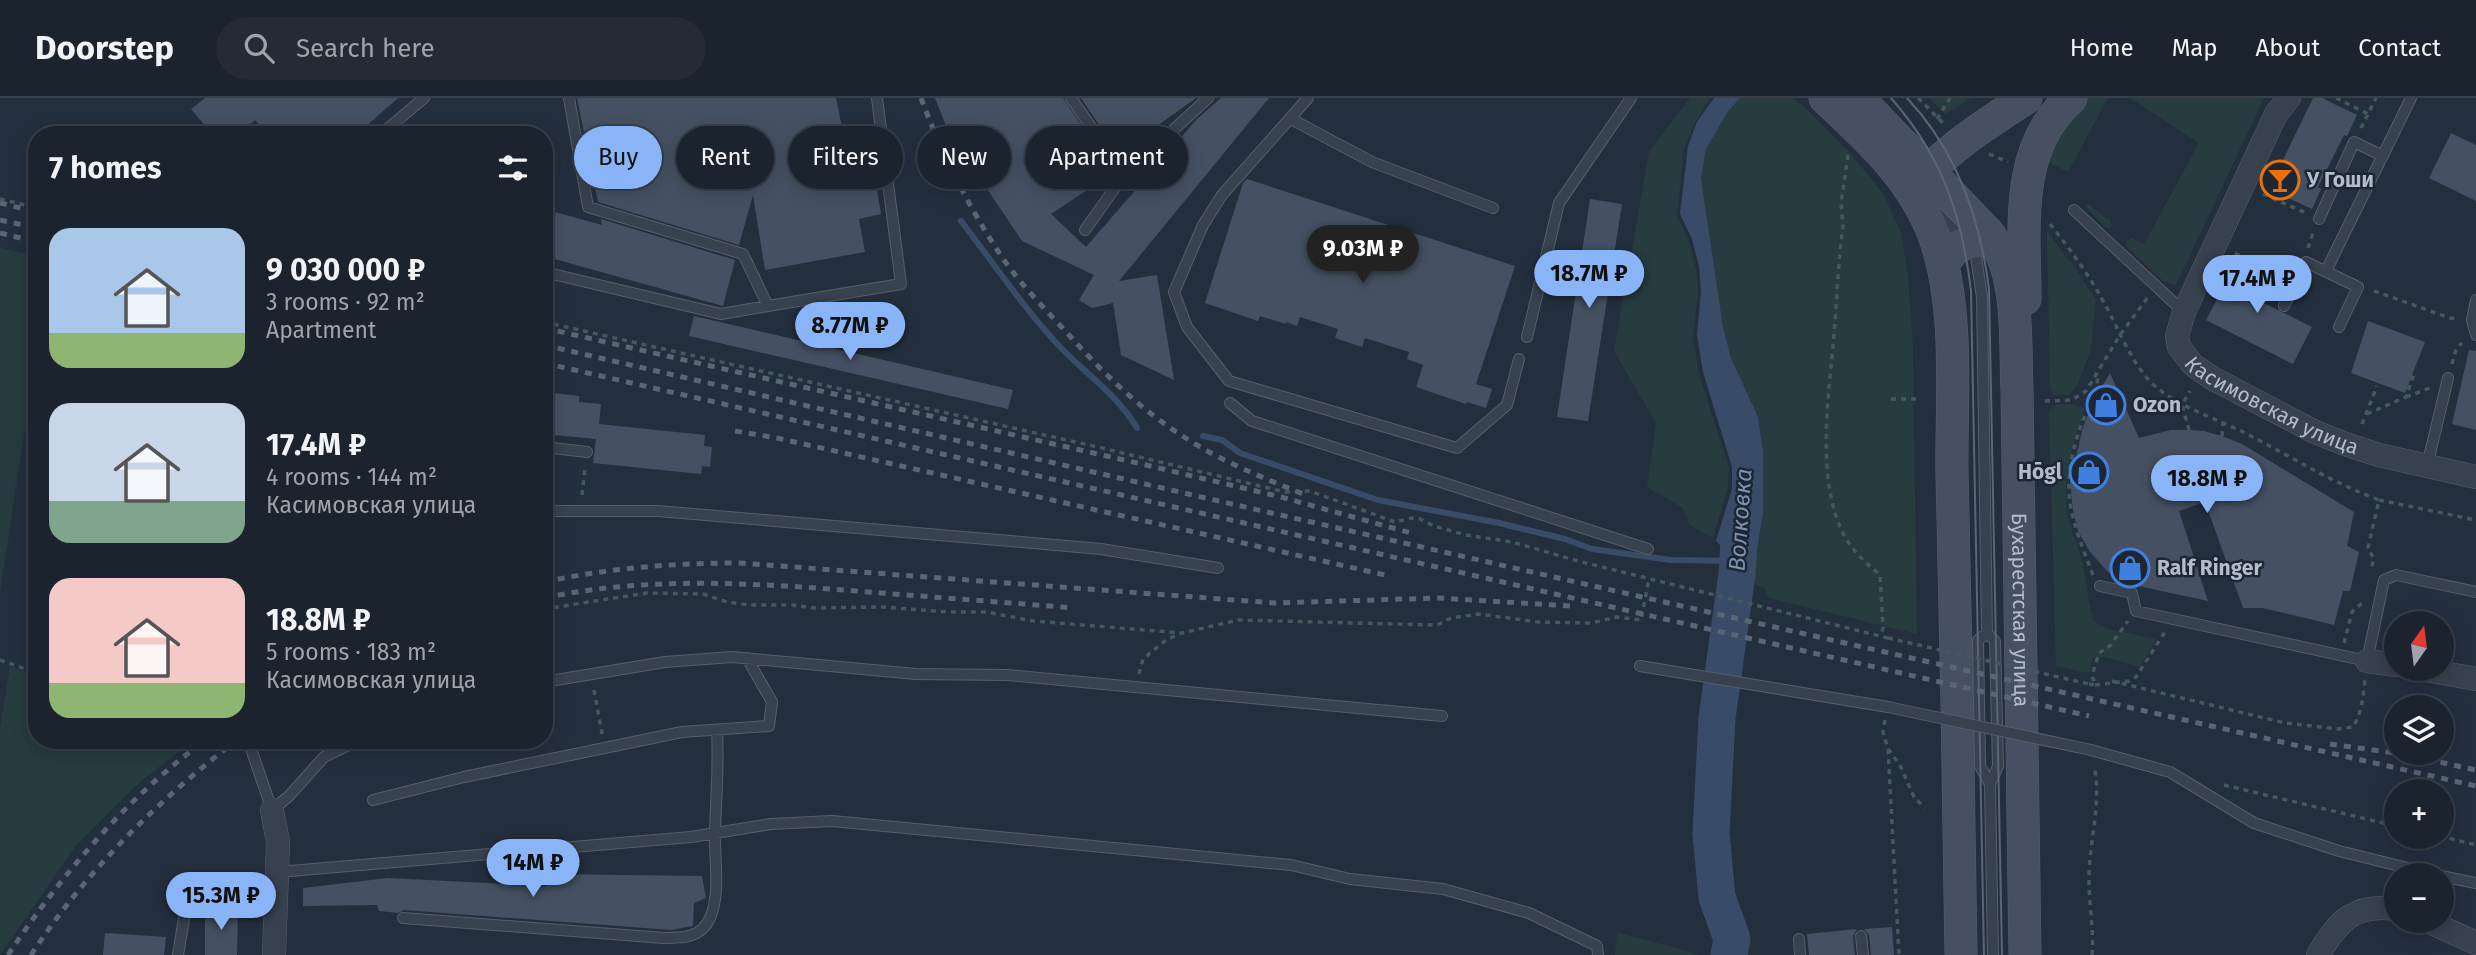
<!DOCTYPE html>
<html lang="en">
<head>
<meta charset="utf-8">
<style>
	body { margin:0; font-family:"Fira Sans",sans-serif; background:#242b36; color:#f1f3f6; height:100vh; display:flex; flex-direction:column; font-size:26px; white-space:nowrap }
	* { box-sizing:border-box; margin:0 }
	p { font-size:23px; color:#a0a4aa }
	.icon { flex:none; width:38px; height:38px; fill:none; stroke:currentColor; stroke-width:2; stroke-linecap:round; stroke-linejoin:round }
	.map { position:relative; flex:1; overflow:hidden }
	.drawer { position:absolute; left:28px; top:28px; width:525px; height:623px; display:flex; flex-direction:column; background:#1b232e; border-radius:28px; box-shadow:0 4px 18px #0003,0 0 0 2px #39404a }
	.drawer>* { flex:none }
	.guide { position:absolute; left:574px; top:28px; width:665px; height:63px; display:flex; gap:14px }
	.needle { width:46px; rotate:14deg }
	.tools { position:absolute; left:2384px; top:513px; display:grid; gap:14px }
	.tools a { display:grid; place-items:center; width:70px; height:70px; border-radius:50%; background:#1b232e; box-shadow:0 4px 18px #0003,0 0 0 2px #39404a; font-size:35px }
	.price { position:absolute; translate:-50% -60px; padding:0 16px; border-radius:24px; background:#8ab4f8; color:#111; font-size:23px; line-height:46px; filter:drop-shadow(0 2px 4px #0008) }
	.price::after { content:''; position:absolute; left:50%; top:42px; width:21px; height:16px; margin-left:-10px; background:inherit; clip-path:polygon(0 0,100% 0,50% 100%) }
	.price.selected { background:#222; color:#fff }
	ul { padding:0; list-style:none }
	li { display:flex; align-items:center; gap:21px; height:175px; padding:0 21px }
	li span { display:grid; place-items:center; flex:none; width:196px; height:140px; border-radius:21px; color:#555 }
	li>.icon { margin-inline-start:auto }
	span .icon { width:84px; height:84px; fill:#fffc; stroke-width:1 }
	li b { font-size:30px }
	h2 { display:flex; justify-content:space-between; align-items:center; height:84px; padding:0 21px; font-size:30px }
	.tag { padding:0 24px; border-radius:32px; background:#1b232e; box-shadow:0 4px 18px #0003,0 0 0 2px #39404a; font-size:24px; line-height:63px }
	.tag.selected { background:#8ab4f8; color:#111 }
	header { display:flex; align-items:center; gap:42px; box-sizing:border-box; height:98px; padding:0 35px; background:#1b232e; border-bottom:2px solid #39404a }
	header strong { font-size:33px }
	nav { display:flex; gap:38px; margin-inline-start:auto; font-size:24px }
	.search { width:490px; height:63px; background:#242b36; display:flex; align-items:center; gap:18px; box-sizing:border-box; padding:0 24px; border-radius:38px; color:#a0a4aa; font-size:26px }
	.map>svg:first-child { display:block }
</style>
</head>
<body>
<header>
<strong>Doorstep</strong>
<div class="search"><svg class="icon" aria-label="search" viewBox="0 0 24 24"><circle cx="10" cy="10" r="6"/><path d="M15 15l6 6"/></svg>Search here</div>
<nav><a>Home</a><a>Map</a><a>About</a><a>Contact</a></nav>
</header>
<div class="map">
<svg width="2476" height="857" viewBox="0 0 2476 857">
	<rect width="100%" height="100%" fill="#242f3e"/>
	<path fill="#263c3f" d="M1690,0H1710L1696,23L1684,51L1677,117L1689,144L1696,171L1698,194L1693,240L1699,276L1729,370L1728,390L1713,440L1689,427L1683,410L1647,389L1656,325L1614,253L1649,54Z
		M1740,0H1793L1808,12L1850,55L1882,94L1901,134L1908,178L1913,250L1917,536L1769,500L1764,490L1745,482L1757,451L1763,416V352L1758,319L1731,260L1723,229L1701,80L1706,51L1727,15Z
		M1929,0H1971L1946,16Z
		M2084,0H2108L2068,74L2045,63L2048,45Z
		M2130,0H2264L2176,187L2163,183L2127,149L2126,144L2132,140L2144,146L2199,45Z
		M2088,106L2111,123V130H2106L2085,108Z
		M2047,133L2077,173L2096,202L2091,251L2078,286L2069,297H2054L2050,291Z
		M0,150L32,157L37,180V250L0,495Z
		M2071,306L2085,310C2073,345 2061,380 2068,417C2070,432 2078,445 2081,459C2087,481 2087,503 2094,524L2108,531L2156,541L2140,569L2104,559H2093L2089,575L2056,568L2049,313L2054,307Z
		M10,568L37,578V642H195L142,682L77,746L0,857V629Z
		M1617,834L1701,857H1615Z"/>
	<path fill="#394c67" d="M1714,0H1740L1727,15L1706,51L1701,80L1723,229L1731,260L1758,319L1763,352V416L1757,451L1745,482L1729,478L1727,454L1716,443L1732,391V369L1703,274L1697,237L1701,193L1699,168L1692,141L1680,116L1688,48L1697,24Z"/>
	<g fill="none" stroke-linecap="round" stroke-linejoin="round">
		<path stroke="#394c67" stroke-width="6" d="M961,123C994,166 1025,212 1062,251C1089,278 1117,297 1137,330
			M1203,338L1222,342L1240,355L1378,402L1499,425L1565,441L1592,451L1671,462L1735,463"/>
		<path stroke="#394c67" stroke-width="37" d="M1729,857L1732,841L1717,799L1711,736L1717,620L1737,476L1740,429"/>
	</g>
	<path fill="#455162" d="M205,0H398L356,37H268L255,22L238,37H213L191,11Z
		M577,0H836L851,74L873,70L881,116L859,121L865,154L765,172L753,97L739,147L598,104Z
		M935,0H1063L1113,75L1051,116L1086,149L1197,21L1221,0H1269L1119,183L1157,177L1174,282L1121,257L1113,205L1092,210L1079,202L1094,177L1022,143L948,33Z
		M1081,0H1196L1129,48L1109,42Z
		M2313,0H2322L2357,17L2347,38L2344,37L2318,89L2321,91L2312,111L2269,91Z
		M2451,35L2476,47V103L2429,80Z
		M1247,81L1515,168L1476,286L1492,291L1486,310L1467,304L1466,306L1416,289L1423,267L1407,261L1409,254L1365,240L1362,249L1335,240L1338,231L1300,219L1297,228L1286,224V226L1260,218L1258,223L1205,205L1243,85Z
		M1590,101L1622,106L1588,323L1557,319Z
		M544,111L602,127L601,121L735,162L723,208L544,158Z
		M2237,163L2272,180L2260,203L2312,229L2293,266L2206,222Z
		M694,218L1013,292L1008,311L689,238Z
		M2368,223L2425,244L2405,295L2351,275Z
		M2469,252L2476,253V332L2452,326Z
		M2110,275L2139,340L2171,332H2189L2204,333L2222,338L2242,346L2354,414L2347,448L2359,454L2350,493H2343L2334,527L2263,510H2243L2205,404L2179,413L2208,503L2129,486L2108,474L2090,454L2078,433L2073,412L2070,385L2083,329L2094,302Z
		M544,294L579,298V304L601,306L599,326L705,337L704,348L712,349L710,369L702,368L701,376L593,365L596,341L544,336Z
		M547,776L702,778L706,800L694,805L693,828L671,832L404,812L398,815L379,813L377,807L303,808V790L388,780L546,788Z
		M205,812H238L237,857H205Z
		M1892,829L1894,857H1871L1869,837L1864,831Z
		M1857,831L1853,838L1855,857H1809L1807,836Z
		M105,835L166,839L164,857H103Z"/>
	<g fill="none" stroke-linecap="round" stroke-linejoin="round">
		<defs>
			<path id="lane" d="M569,0L588,109L743,156L768,208L901,186L877,0
				M1071,0L1124,77
				M1308,0L1222,97L1203,127L1174,194L1187,229L1229,283L1457,350L1507,307L1519,261
				M1291,21L1372,64L1493,110
				M380,37L424,0
				M2074,112L2184,214
				M1935,113L1966,143
				M2319,121L2354,44L2383,58
				M1085,132L1124,77L1208,0
				M1974,145L1982,199L1987,535L1995,543L1998,668L1990,686L1993,857
				M2326,173L2411,0
				M544,174L721,216L768,208
				M2476,202L2472,222L2476,237
				M2284,208L2306,164L2358,189L2339,229
				M1527,239L1559,105L1631,0
				M1230,305L1252,323L1648,451
				M544,349L587,354
				M2427,368L2448,280
				M544,413H658L1010,443L1101,451L1218,470
				M2100,488L2132,495L2136,513L2367,563L2384,482L2396,477L2476,494
				M1987,535L1978,542L1980,668L1990,686
				M1640,568L1888,609
				M544,584L665,564L732,559L916,576L1007,577L1442,618
				M248,642L272,712L289,698L324,659L359,642
				M2091,652L2170,674L2254,725L2339,753L2436,777
				M373,702L464,679L682,634L769,628L772,604L747,560
				M278,774L691,739L771,726L832,723L1291,767L1350,781L1443,791L1529,815L1597,848L1598,857
				M2441,778L2476,785
				M403,820L664,840C683,840 701,840 710,820C721,795 714,761 715,734C716,700 719,666 717,632
				M1861,838L1863,857
				M1799,841L1800,857
				M178,857L185,814"/>
			<g id="street">
				<path id="s1" d="M2289,0L2276,16L2184,214L2177,238L2179,249L2193,267L2212,280L2315,334L2348,347L2379,357L2476,379"/>
				<path d="M2367,563L2396,567"/>
				<path d="M2415,570L2476,581"/>
				<path d="M272,712L278,744L274,857"/>
				<path d="M2425,822L2476,845"/>
				<path d="M2318,857C2338,823 2354,805 2396,811"/>
			</g>
			<g id="secondary">
				<path d="M1825,0C1869,41 1914,81 1935,140C1960,212 1951,300 1952,376C1956,536 1959,697 1961,857"/>
				<path id="s2" d="M1858,0L1989,136C1993,143 1998,149 2001,155C2019,192 2015,252 2017,292L2025,857"/>
				<path d="M1916,88C1945,51 1987,26 2026,0"/>
				<path d="M1943,167C1954,146 1971,140 1994,144"/>
				<path d="M2025,201C2025,133 2013,50 2071,0"/>
			</g>
		</defs>
		<use href="#lane" stroke="#565f6c" stroke-width="12"/>
		<use href="#street" stroke="#565f6c" stroke-width="24"/>
		<use href="#secondary" stroke="#565f6c" stroke-width="33"/>
		<path stroke="#44595c" stroke-width="3.5" stroke-dasharray="5 5" stroke-linecap="butt" d="M1918,0L1943,25
			M2336,0L2368,16
			M1937,21L1950,0
			M2361,30L2376,0
			M1989,56L2008,64
			M1848,57L1841,105L1843,128C1838,164 1837,200 1834,236C1829,297 1815,381 1844,437C1853,454 1866,465 1880,477L1883,530L1881,538
			M2263,96L2306,115
			M0,101L37,110
			M2050,126C2069,150 2087,174 2102,201C2117,227 2127,256 2147,280C2172,308 2212,318 2245,335C2290,358 2331,384 2379,402L2368,450L2374,461L2371,471
			M2308,150L2313,135
			M2235,155L2281,178
			M2374,193L2450,220L2459,221
			M544,224L1102,350L1285,394L1310,393L1395,424L1412,420L1420,421L1434,428L1466,437L1512,444L1578,463L1888,540
			M2452,266L2456,251L2462,245
			M2406,299L2430,290
			M1891,301H1919
			M2045,303L2072,302L2086,293L2120,237L2148,199
			M2367,316L2406,299L2414,276
			M2362,326L2377,288
			M2189,332L2182,307L2190,293
			M2222,338L2223,324
			M582,397L585,370
			M2379,402L2476,422
			M2093,477C2070,417 2059,394 2080,330C2086,312 2100,294 2097,275
			M544,511L647,495L703,496L727,504L750,507H792L814,510L882,509L948,514H987L1033,523L1182,535
			M2344,545L2352,514L2364,503
			M0,562L37,575
			M1139,576L1143,561L1166,542L1182,535L1238,522L1437,527L1451,520L1479,516L1538,524L1591,525L1617,519L1641,522L1649,481
			M2112,583L2285,625L2338,631L2353,629C2362,614 2363,599 2365,582
			M2089,586L2095,587L2092,577L2099,555L2110,548L2128,523
			M2095,587L2129,583L2136,579L2165,534
			M594,592L602,636
			M1885,622L1883,634L1888,651L1899,857
			M1888,651L1900,667L1914,699L1925,710
			M2224,687L2396,728
			M2440,738L2476,747
			M2092,857C2094,831 2089,807 2089,781C2089,744 2102,705 2094,668"/>
		<use href="#lane" stroke="#38414e" stroke-width="10"/>
		<use href="#street" stroke="#38414e" stroke-width="23"/>
		<use href="#secondary" stroke="#465061" stroke-width="32"/>
		<path stroke="#5a6575" stroke-width="2" d="M1891,0C1942,58 1962,117 1971,193L1984,857
			M1907,0C1957,53 1980,120 1989,191L2002,857"/>
		<path stroke="#5a6575" stroke-width="5" stroke-dasharray="7 7" stroke-linecap="butt" d="M921,0C941,54 968,108 1000,156C1019,185 1045,211 1069,237C1103,275 1140,311 1184,339C1222,364 1266,381 1308,398
			M0,105L37,114
			M0,122L37,130
			M0,135L37,144
			M544,230L1146,367L1281,399L1411,435
			M544,247L1223,404L2476,688
			M544,265L2089,618
			M735,333L777,340L1385,477
			M544,484C609,470 673,465 740,465L1275,505L1439,500L1571,508
			M544,500C648,478 752,485 857,493C929,499 1002,504 1074,510
			M2330,646L2402,656L2476,672
			M8,857C62,776 127,699 206,642
			M31,857C86,773 157,703 237,642"/>
		<defs>
			<path id="lane-bridge" d="M1888,609L2091,652"/>
		</defs>
		<use href="#lane-bridge" stroke="#565f6c" stroke-width="12" stroke-linecap="butt"/>
		<path stroke="#44595c" stroke-width="3.5" stroke-dasharray="5 5" stroke-linecap="butt" d="M1888,540L2089,586"/>
		<use href="#lane-bridge" stroke="#38414e" stroke-width="10"/>
	</g>
	<defs>
		<symbol id="bar-ring" viewBox="-11 -11 22 22"><circle r="9.5" fill="#1d2633" stroke="#e8710a" stroke-width="1.5"/><path d="M-6-5H6L.8 .8V4.5H3.5V6h-7V4.5H-.8V.8Z" fill="#e8710a"/></symbol>
		<symbol id="shop-ring" viewBox="-11 -11 22 22"><circle r="9.5" fill="#1d2633" stroke="#3f7fe0" stroke-width="1.5"/><path d="M-5-2.5h2.3a2.7 3.5 0 0 1 5.4 0H5L5.5 6h-11ZM-1.5-2.5h3a1.5 2.3 0 0 0-3 0Z" fill="#3f7fe0"/></symbol>
	</defs>
	<g fill-rule="evenodd">
		<use href="#bar-ring" x="2258" y="60" width="44" height="44"/>
		<use href="#shop-ring" x="2084" y="285" width="44" height="44"/>
		<use href="#shop-ring" x="2067" y="352" width="44" height="44"/>
		<use href="#shop-ring" x="2108" y="448" width="44" height="44"/>
	</g>
	<g text-anchor="middle" stroke-width="5" stroke-linejoin="round" paint-order="stroke">
		<g font-size="21" font-weight="bold" fill="#b4bcc9" stroke="#1d2633" text-anchor="start">
			<text x="2307" y="89">У Гоши</text>
			<text x="2133" y="314">Ozon</text>
			<text x="2062" y="381" text-anchor="end">Hōgl</text>
			<text x="2157" y="477">Ralf Ringer</text>
		</g>
		<g font-size="21" fill="#b4bcc9" stroke="#1d2633">
			<text dy="7" stroke="none"><textPath href="#s1" startOffset="387">Касимовская улица</textPath></text>
			<text dy="7" stroke="none"><textPath href="#s2" startOffset="570">Бухарестская улица</textPath></text>
		</g>
		<g font-size="23" font-style="italic" fill="#7c92b1" stroke="#1d2633">
			<text transform="translate(1740 422) rotate(-86)" y="8">Волковка</text>
		</g>
	</g>
</svg>
<div class="tools">
<a><svg class="needle" viewBox="-14 -14 28 28"><path d="M0-13l5 13h-10z" fill="#e53935"/><path d="M0 13l5-13h-10z" fill="#a0a4aa"/></svg></a>
<a><svg class="icon" aria-label="layers" viewBox="0 0 24 24"><path d="M12 4l9 5-9 5-9-5zM3 14l9 5 9-5"/></svg></a>
<a>+</a>
<a>−</a>
</div>
<b class="price selected" style="left:1363px;top:187px">9.03M ₽</b>
<b class="price" style="left:1589px;top:212px">18.7M ₽</b>
<b class="price" style="left:2257px;top:217px">17.4M ₽</b>
<b class="price" style="left:850px;top:264px">8.77M ₽</b>
<b class="price" style="left:2207px;top:417px">18.8M ₽</b>
<b class="price" style="left:533px;top:801px">14M ₽</b>
<b class="price" style="left:221px;top:834px">15.3M ₽</b>
<div class="guide">
<a class="tag selected">Buy</a>
<a class="tag">Rent</a>
<a class="tag">Filters</a>
<a class="tag">New</a>
<a class="tag">Apartment</a>
</div>
<section class="drawer">
<h2>7 homes<svg class="icon" aria-label="filters" viewBox="0 0 24 24"><path d="M4 7h16M4 17h16"/><circle cx="9" cy="7" r="2"/><circle cx="15" cy="17" r="2"/></svg></h2>
<ul>
<li><span style="background:linear-gradient(#a9c7e8 75%,#8fb573 0)"><svg class="icon" aria-label="home" viewBox="0 0 24 24"><path d="M3 11l9-7 9 7M6 9v11h12V9"/></svg></span><div><b>9 030 000 ₽</b><p>3 rooms · 92 m²</p><p>Apartment</p></div></li>
<li><span style="background:linear-gradient(#c9d6e8 70%,#7fa58c 0)"><svg class="icon" aria-label="home" viewBox="0 0 24 24"><path d="M3 11l9-7 9 7M6 9v11h12V9"/></svg></span><div><b>17.4M ₽</b><p>4 rooms · 144 m²</p><p>Касимовская улица</p></div></li>
<li><span style="background:linear-gradient(#f6c9c9 75%,#8fb573 0)"><svg class="icon" aria-label="home" viewBox="0 0 24 24"><path d="M3 11l9-7 9 7M6 9v11h12V9"/></svg></span><div><b>18.8M ₽</b><p>5 rooms · 183 m²</p><p>Касимовская улица</p></div></li>
</ul>
</section>
</div>
</body>
</html>
